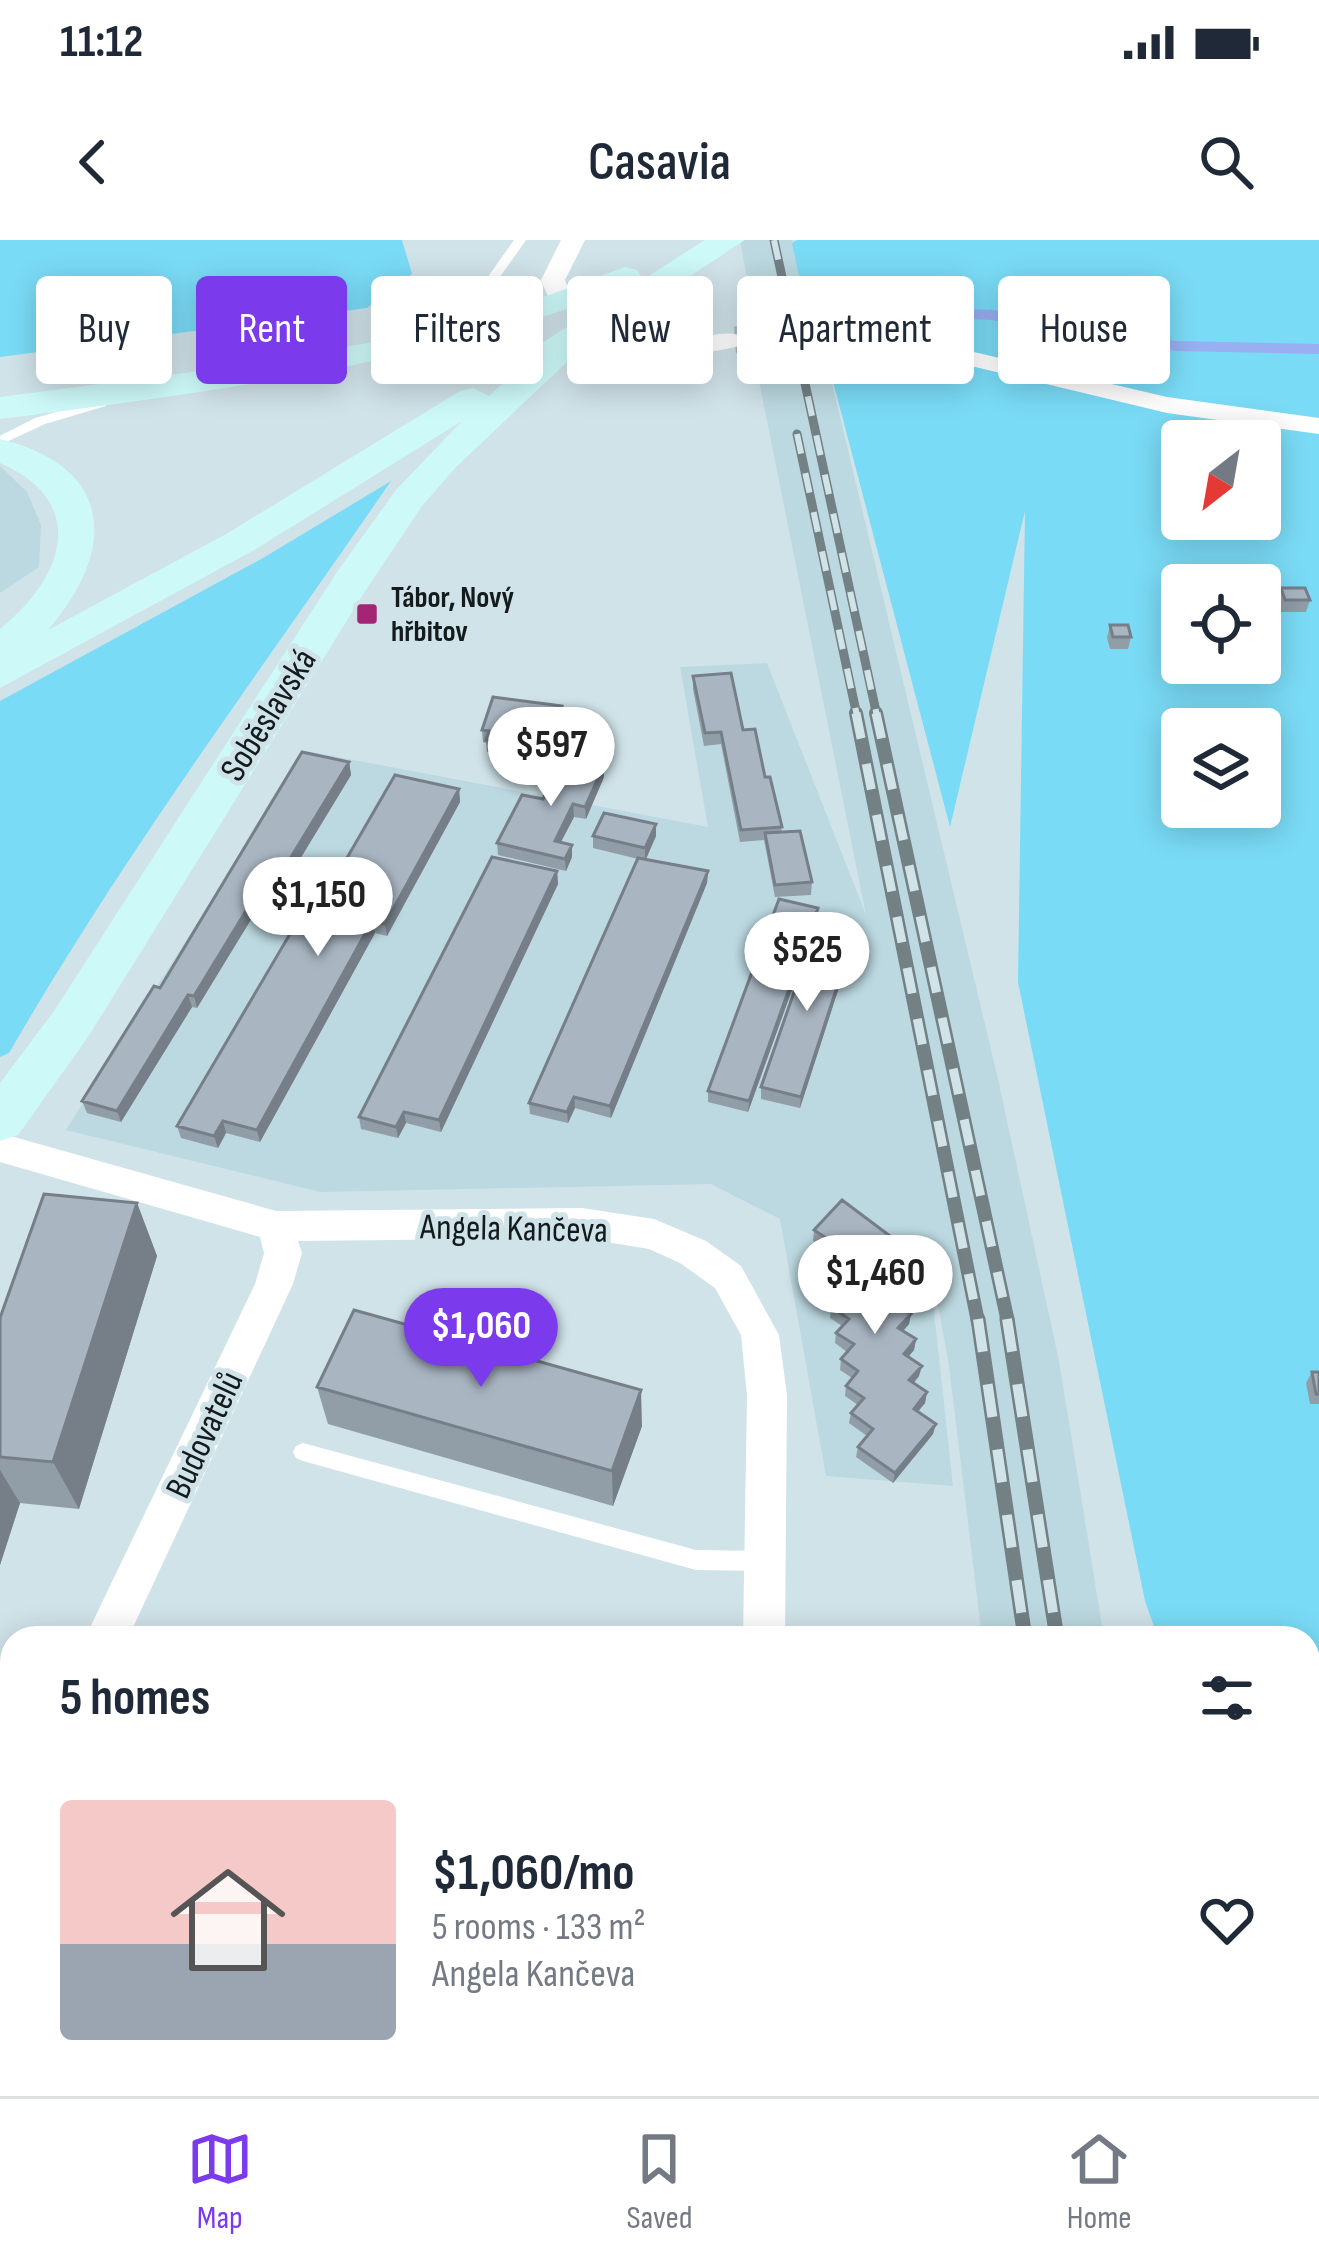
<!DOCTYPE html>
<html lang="en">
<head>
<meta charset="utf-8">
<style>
	body { margin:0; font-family:"Sofia Sans Condensed",sans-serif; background:#f6f6f7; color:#1f2937; height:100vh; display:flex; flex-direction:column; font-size:45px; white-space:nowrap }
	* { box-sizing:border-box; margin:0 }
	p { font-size:39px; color:#747a83 }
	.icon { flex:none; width:66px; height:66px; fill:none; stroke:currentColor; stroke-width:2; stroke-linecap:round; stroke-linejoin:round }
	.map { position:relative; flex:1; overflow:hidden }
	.details { position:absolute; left:0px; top:1386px; width:1320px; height:471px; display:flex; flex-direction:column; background:#fff; border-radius:36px 36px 0 0; box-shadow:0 6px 30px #0003 }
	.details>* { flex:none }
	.top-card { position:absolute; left:36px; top:36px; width:1248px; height:108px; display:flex; gap:24px }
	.needle { width:78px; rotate:211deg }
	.buttons { position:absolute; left:1161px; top:180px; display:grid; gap:24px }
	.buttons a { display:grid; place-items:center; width:120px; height:120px; border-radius:12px; background:#fff; box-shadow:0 6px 30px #0003; font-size:60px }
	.price { position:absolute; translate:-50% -102px; padding:0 27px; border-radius:42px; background:#fff; color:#222; font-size:39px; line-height:78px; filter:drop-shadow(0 3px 6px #0008) }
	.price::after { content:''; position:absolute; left:50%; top:72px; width:36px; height:27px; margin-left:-18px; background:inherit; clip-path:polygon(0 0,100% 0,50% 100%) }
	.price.active { background:#7c3aed; color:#fff }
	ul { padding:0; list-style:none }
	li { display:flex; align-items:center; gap:36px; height:300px; padding:0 60px }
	li span { display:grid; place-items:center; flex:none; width:336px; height:240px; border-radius:12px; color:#555 }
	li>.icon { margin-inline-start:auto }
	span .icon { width:144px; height:144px; fill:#fffc; stroke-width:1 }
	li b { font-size:51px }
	h2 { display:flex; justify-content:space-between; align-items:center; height:144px; padding:0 60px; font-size:51px }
	.chip { padding:0 42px; border-radius:12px; background:#fff; box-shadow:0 6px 30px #0003; font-size:42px; line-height:108px }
	.chip.active { background:#7c3aed; color:#fff }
	.status { display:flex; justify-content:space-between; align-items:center; height:84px; padding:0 60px; background:#fff; direction:ltr }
	.status svg { height:33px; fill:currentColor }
	header { display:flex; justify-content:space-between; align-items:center; height:156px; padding:0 60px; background:#fff; font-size:54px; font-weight:600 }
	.dock { display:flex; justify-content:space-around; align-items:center; height:168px; border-top:3px solid #e0e1e3; background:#fff; font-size:33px; color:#747a83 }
	.dock a { display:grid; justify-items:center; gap:6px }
	.dock .active { color:#7c3aed }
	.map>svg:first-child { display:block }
</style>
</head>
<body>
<div class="status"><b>11:12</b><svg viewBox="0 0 49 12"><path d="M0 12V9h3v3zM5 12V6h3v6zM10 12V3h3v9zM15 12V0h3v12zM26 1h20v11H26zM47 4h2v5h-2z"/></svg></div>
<header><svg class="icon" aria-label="back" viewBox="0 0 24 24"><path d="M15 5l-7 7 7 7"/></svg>Casavia<svg class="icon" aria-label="search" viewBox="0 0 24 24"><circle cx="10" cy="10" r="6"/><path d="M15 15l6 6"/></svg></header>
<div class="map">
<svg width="1319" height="1856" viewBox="0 0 1319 1856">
	<rect width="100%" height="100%" fill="#d0e3e9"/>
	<path fill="#bcd8e0" d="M740,0H792L804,57L814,68L998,839L1059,1121L1104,1398H982L949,1126L926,998L953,1246L826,1236L780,979L711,944L321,952L66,890L306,511L708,587L680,427L767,423L866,675L745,71L751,59Z
		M0,226L27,252L41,285L39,327L0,353Z
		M1007,1845H1146L1147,1856H1007Z"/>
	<path fill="#7adbf6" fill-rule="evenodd" d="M0,0H402L412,34L367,68L0,117Z
		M797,0H1319V1525L1308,1521V1398H1158L1145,1361L1018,742L1025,271L950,587L814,69L804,58L792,3ZM1182,201H1260V279H1182ZM1182,345H1260V423H1182ZM1182,489H1260V567H1182Z
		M391,241C261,430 124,614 9,813L0,817V461L263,318Z"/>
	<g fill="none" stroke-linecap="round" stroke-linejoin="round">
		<path stroke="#98aff1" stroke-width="10" d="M862,70L993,75L1103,99L1178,106L1319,109"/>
		<path stroke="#aabbc0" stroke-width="27" stroke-dasharray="27 14" stroke-linecap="butt" d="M735,100L821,94"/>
		<path fill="#fff" fill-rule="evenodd" d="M514,0H526L495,44H487L485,41Z
			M101,159L106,160V166L45,184L0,205V196L35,178Z
			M303,1203L696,1310L765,1311L772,1314L775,1321L772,1328L765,1331L696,1330L303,1221L296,1218L293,1212L296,1206Z"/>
		<path fill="#fff" fill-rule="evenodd" d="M561,0H585L565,40L574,63L562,70L553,68L541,40Z
			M584,84C618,93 645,104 681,101C702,99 732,86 747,100L744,105C684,120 632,119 575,96L572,91Z
			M821,87L892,93L1167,157L1319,178V194L1167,173L892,107L812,99L809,94Z
			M0,893L276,971L582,968L654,979L706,1001L741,1026L779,1095L787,1155L785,1398H743L747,1155L741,1095L715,1048L680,1023L649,1009L582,998L298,1001L302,1013L293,1044L128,1398H85L255,1044L264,1013L260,997L0,922Z
			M12,1574V1640L0,1645V1579Z
			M1312,1649L1319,1652V1777L1308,1772V1651Z
			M734,1845H782V1856H734Z"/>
		<path fill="#cdfaf9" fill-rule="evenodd" d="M705,0H745L585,105L455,228L422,266L369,345L88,797L18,895L0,901V843L54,771L337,332L396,250L462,181L256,309L0,448V389C64,338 90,262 0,223V199C115,227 117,310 48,390L228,293L460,151L473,148L489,156L531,118L534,108L631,46C427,125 215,151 0,179V157L239,126L396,98L538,59L625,27L637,30L642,37L639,42Z"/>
		<defs>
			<path id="rail-far2" d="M774,0L877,476
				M797,194L857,476"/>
			<path id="rail-far1" d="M856,473L978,1082
				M876,473L1008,1082"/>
			<path id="rail" d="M978,1079L1025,1398
				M1007,1079L1057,1398
				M1056,1845V1856
				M1092,1845V1856"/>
		</defs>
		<use href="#rail-far2" stroke="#738084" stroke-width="9"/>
		<use href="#rail-far1" stroke="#738084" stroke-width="14"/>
		<use href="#rail" stroke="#738084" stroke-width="15"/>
		<use href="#rail-far2" stroke="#d0e3e9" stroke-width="6" stroke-dasharray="20" stroke-linecap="butt"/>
		<use href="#rail-far1" stroke="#d0e3e9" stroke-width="9" stroke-dasharray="26" stroke-linecap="butt"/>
		<use href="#rail" stroke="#d0e3e9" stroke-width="10" stroke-dasharray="33" stroke-linecap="butt"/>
	</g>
	<path fill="#919da7" d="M1177,345H1182V376H1178L1173,358Z
		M1281,348L1310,360L1306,372H1281L1277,360Z
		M1110,385L1131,397L1128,409H1110L1107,398Z
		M693,436L743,490L765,537L782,587L781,592L812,642L811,655L775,657L764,600L740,602L721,504L704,506L693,449Z
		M562,466L563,478L552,511L520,507L518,515L487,512L486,503L483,502L482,490Z
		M349,522L351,535L280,652L269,650L197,768L192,767L121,882L87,873L82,861L160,748Z
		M604,537L586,579L574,577L561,602L572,617L566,631L498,615L497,603L543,559Z
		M459,549L460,562L387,696L375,693L260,902L226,893L218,908L181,898L177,886Z
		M656,584V596L646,619L708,631L707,643L611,878L575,868L568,883L530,874L529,863L638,619L593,608V596Z
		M557,631L558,644L441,892L406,883L398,898L361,889L359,877Z
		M817,680L748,872L708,862V851Z
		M851,710L800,868L761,859V847Z
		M137,963L157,1016L79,1269L20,1263L0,1325V1078Z
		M814,990L892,1010L888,1016L898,1034L892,1040L905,1048L903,1059L897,1065L911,1074L909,1084L903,1091L916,1099L914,1110L908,1117L919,1136L914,1143L927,1152L925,1163L918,1171L933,1194L893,1243L856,1217L858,1207L867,1196L849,1183L851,1173L858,1165L845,1156L846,1146L852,1138L840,1130L841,1119L847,1112L835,1103L836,1093L842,1086L830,1078L831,1067L837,1060L826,1052L827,1042L833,1035L821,1028L822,1017L828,1011L813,1001Z
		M1312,1132H1319V1164H1310L1306,1143Z
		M317,1147L642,1186L613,1266L328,1184Z"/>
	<path fill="#767f88" d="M562,466L563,478L552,511L551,499Z
		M349,522L351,535L280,652L277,640Z
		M604,525V537L586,579L585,567Z
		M459,549L460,562L387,696L385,684Z
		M573,564L574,577L555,613V601Z
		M656,584V596L645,621V608Z
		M572,605V617L566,631L565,619Z
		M557,631L558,644L441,892L439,880Z
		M708,631L707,643L611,878L610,866Z
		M266,638L269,650L197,768L194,756Z
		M818,668L817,680L748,872L749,861Z
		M372,681L375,693L260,902L257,890Z
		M853,698L851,710L800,868L801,857Z
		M188,755L192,767L121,882L117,871Z
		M574,857L575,868L568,883L567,872Z
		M404,872L406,883L398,898L396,887Z
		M223,881L226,893L218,908L214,896Z
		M137,963L157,1016L79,1269L53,1222Z
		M894,999L892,1010L881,1023L883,1012Z
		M900,1023L898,1034L886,1048L887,1037Z
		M905,1048L903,1059L891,1073L893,1062Z
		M911,1074L909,1084L896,1099L898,1088Z
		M916,1099L914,1110L902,1124L904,1114Z
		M922,1126L919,1136L907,1150L909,1140Z
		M641,1150L642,1186L613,1266L612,1231Z
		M927,1152L925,1163L912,1179L914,1169Z
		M936,1184L933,1194L893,1243L895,1233Z
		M0,1230L20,1263L0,1325Z"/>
	<path fill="#a9b6c2" stroke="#767f88" stroke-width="3" d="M1177,345H1182V364Z
		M1281,348H1305L1310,360H1285Z
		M1110,385H1128L1131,397H1113Z
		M731,433L743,490L755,489L765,537H770L782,587L741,590L721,492L705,493L693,436Z
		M493,457L562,466L551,499L519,495L517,503L486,500L489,491L482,490Z
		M302,512L349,522L277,640L266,638L194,756L188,755L117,871L82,861L154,746L160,748L169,733Z
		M562,517L604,525L585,567L573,564L555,601L572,605L565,619L497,603L522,555L543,559Z
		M395,535L459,549L385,684L372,681L257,890L223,881L214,896L177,886L307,665L318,668Z
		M604,573L656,584L645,608L593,596Z
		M800,591L812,642L775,645L765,593Z
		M492,617L557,631L439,880L404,872L396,887L359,877Z
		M638,618L708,631L610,866L574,857L567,872L529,863Z
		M779,659L818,668L749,861L708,851Z
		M816,689L853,698L801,857L761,847Z
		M44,954L137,963L53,1222L0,1217V1078Z
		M842,960L894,999L883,1012L900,1023L887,1037L905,1048L893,1062L911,1074L898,1088L916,1099L904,1114L922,1126L909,1140L927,1152L914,1169L936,1184L895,1233L858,1207L873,1189L851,1173L864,1158L846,1146L858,1131L841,1119L854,1104L836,1093L849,1079L831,1067L844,1053L827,1042L840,1028L822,1017L835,1004L814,990Z
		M354,1070L641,1150L612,1231L317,1147Z
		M1312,1132H1319V1154H1316Z
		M298,1389L329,1398H294Z
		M223,1845H321L353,1856H219Z"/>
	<rect fill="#a42476" stroke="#d0e3e9" stroke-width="4.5" x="355" y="362" width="24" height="24" rx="6"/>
	<g text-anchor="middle" stroke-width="10" stroke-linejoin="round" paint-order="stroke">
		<g font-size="30" font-weight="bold" fill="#141b1d" stroke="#d0e3e9" text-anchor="start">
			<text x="391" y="367">Tábor, Nový<tspan x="391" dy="34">hřbitov</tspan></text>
		</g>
		<g font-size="36" fill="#141b1d" stroke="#d0e3e9">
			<text transform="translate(267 474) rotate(-58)" y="13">Soběslavská</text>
			<text transform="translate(514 987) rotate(1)" y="13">Angela Kančeva</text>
			<text transform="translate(203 1194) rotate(-65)" y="13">Budovatelů</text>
		</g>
	</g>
</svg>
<div class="buttons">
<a><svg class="needle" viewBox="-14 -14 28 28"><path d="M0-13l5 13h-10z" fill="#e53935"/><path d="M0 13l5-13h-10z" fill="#747a83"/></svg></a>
<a><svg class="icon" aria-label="locate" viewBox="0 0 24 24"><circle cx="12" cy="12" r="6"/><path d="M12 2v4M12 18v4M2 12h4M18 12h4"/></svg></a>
<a><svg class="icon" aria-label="layers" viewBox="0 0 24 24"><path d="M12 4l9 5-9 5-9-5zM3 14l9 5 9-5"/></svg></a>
</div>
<b class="price" style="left:551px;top:569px">$597</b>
<b class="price" style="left:318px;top:719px">$1,150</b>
<b class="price" style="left:807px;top:774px">$525</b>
<b class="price" style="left:875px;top:1097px">$1,460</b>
<b class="price active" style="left:481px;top:1150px">$1,060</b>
<div class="top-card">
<a class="chip">Buy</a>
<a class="chip active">Rent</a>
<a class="chip">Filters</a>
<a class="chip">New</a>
<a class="chip">Apartment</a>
<a class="chip">House</a>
</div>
<section class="details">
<h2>5 homes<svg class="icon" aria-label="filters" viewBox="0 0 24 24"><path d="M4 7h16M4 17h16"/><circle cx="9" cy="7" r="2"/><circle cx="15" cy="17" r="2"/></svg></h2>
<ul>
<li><span style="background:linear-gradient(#f6c9c9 60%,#9aa5b1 0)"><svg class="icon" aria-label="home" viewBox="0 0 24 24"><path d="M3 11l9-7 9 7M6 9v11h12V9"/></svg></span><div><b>$1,060/mo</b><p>5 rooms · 133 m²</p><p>Angela Kančeva</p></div><svg class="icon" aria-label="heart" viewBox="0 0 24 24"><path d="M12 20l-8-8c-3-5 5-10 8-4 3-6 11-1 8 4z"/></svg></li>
</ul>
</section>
</div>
<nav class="dock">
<a class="active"><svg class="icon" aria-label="map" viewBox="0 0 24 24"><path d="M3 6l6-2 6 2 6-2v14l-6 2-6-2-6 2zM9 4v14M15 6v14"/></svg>Map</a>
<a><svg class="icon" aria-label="saved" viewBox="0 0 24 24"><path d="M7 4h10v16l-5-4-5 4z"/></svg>Saved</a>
<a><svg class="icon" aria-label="home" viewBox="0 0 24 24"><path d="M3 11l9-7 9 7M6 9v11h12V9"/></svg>Home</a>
</nav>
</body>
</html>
